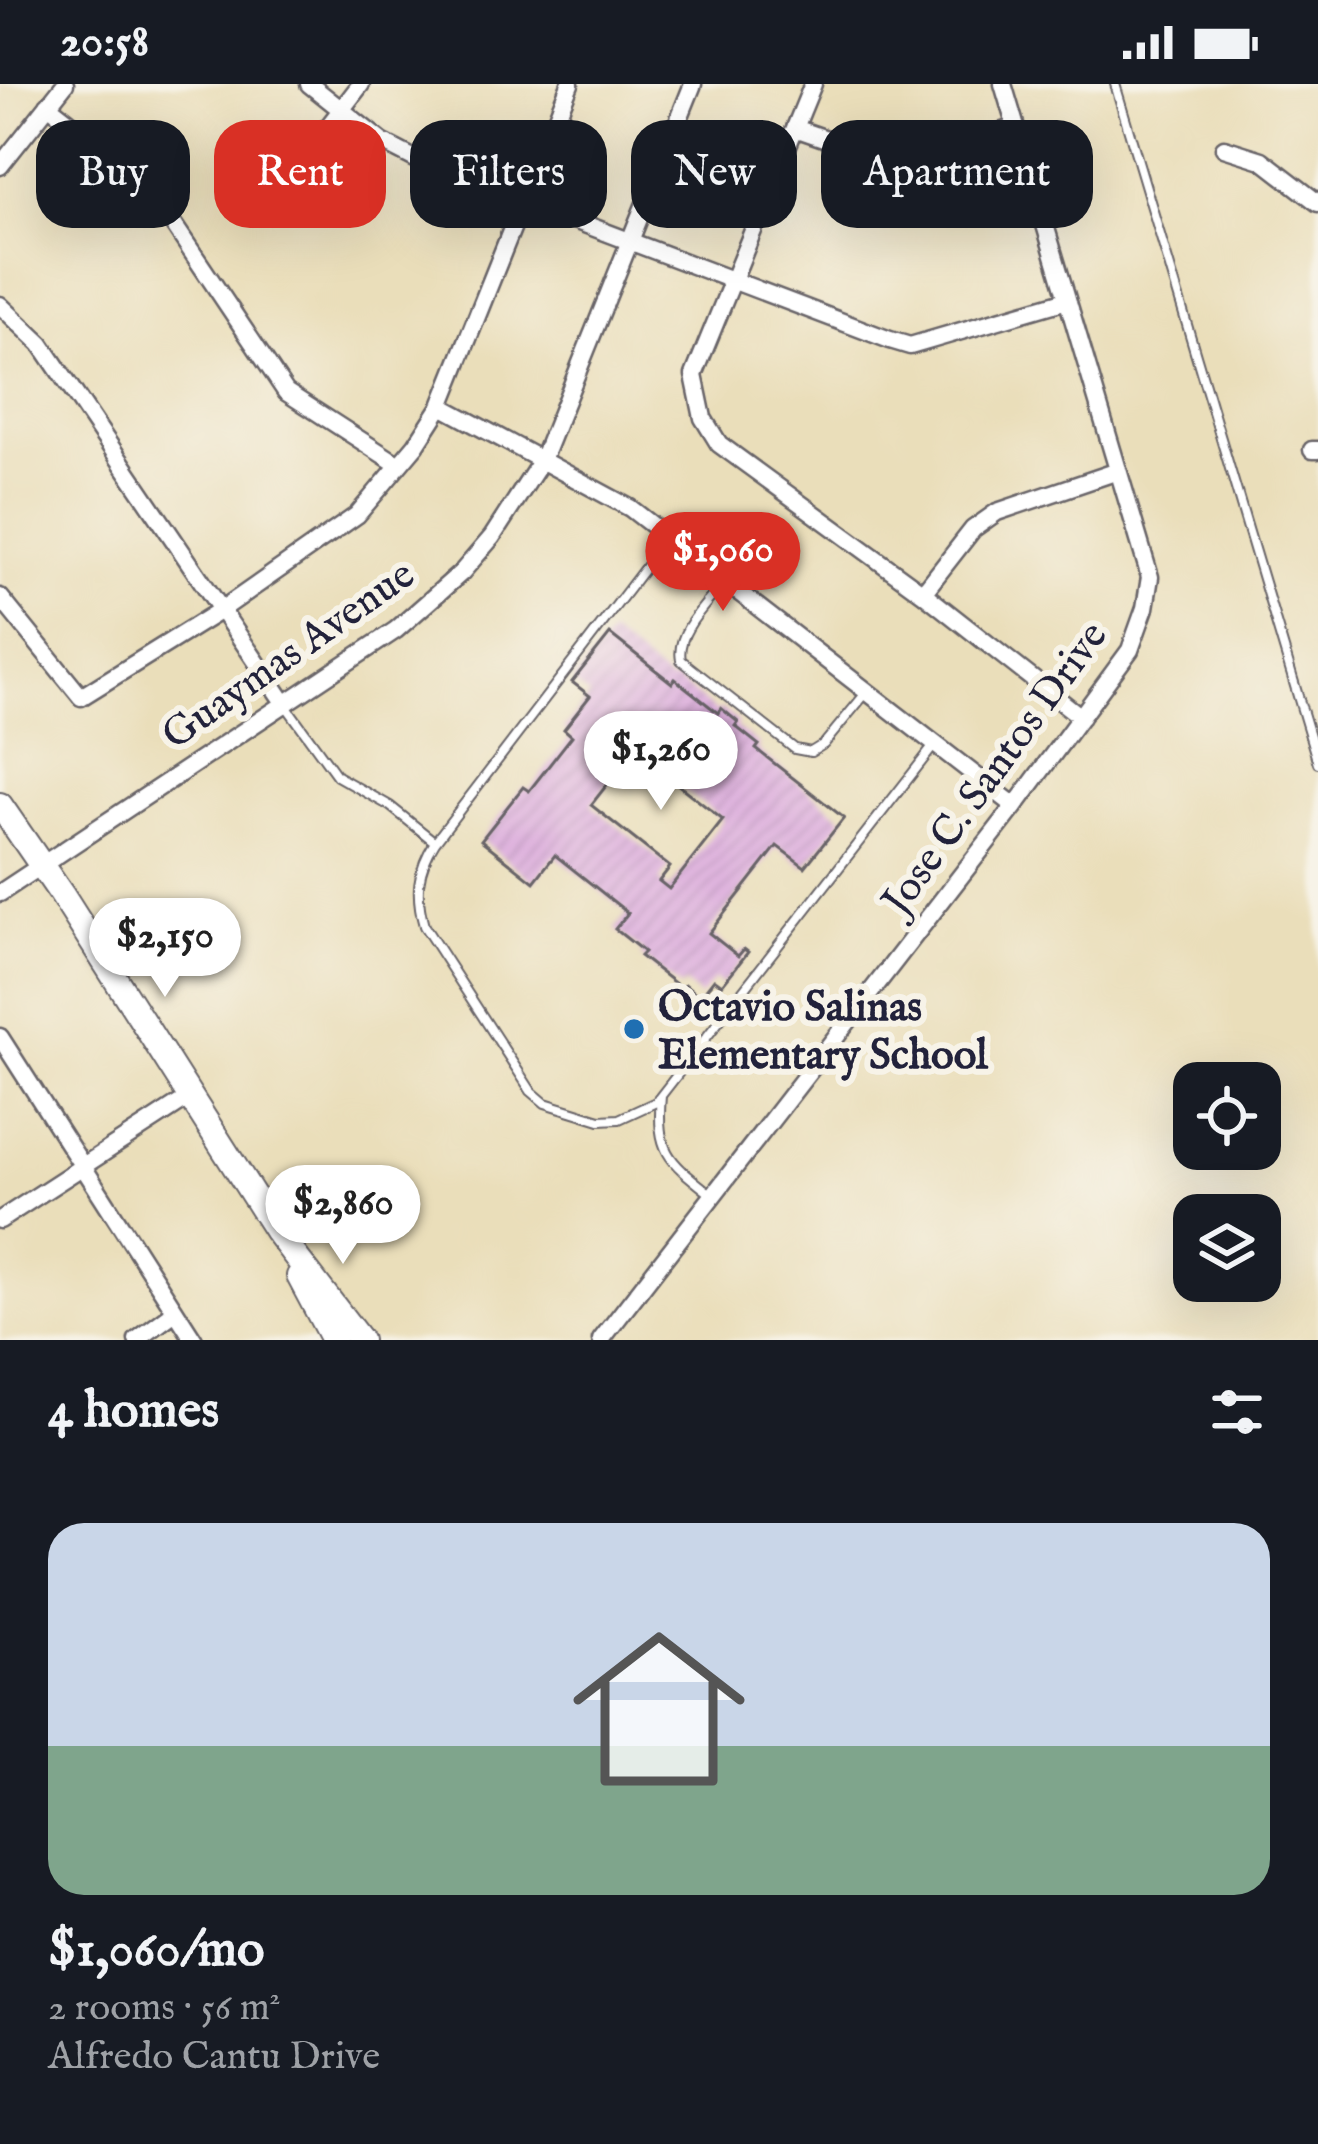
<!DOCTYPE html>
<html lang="en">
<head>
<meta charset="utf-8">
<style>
	body { margin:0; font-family:"IM FELL English",serif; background:#242831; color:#f1f3f6; height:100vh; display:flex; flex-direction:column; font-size:45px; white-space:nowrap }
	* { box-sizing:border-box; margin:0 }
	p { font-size:39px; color:#9ea1a6 }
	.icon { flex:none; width:66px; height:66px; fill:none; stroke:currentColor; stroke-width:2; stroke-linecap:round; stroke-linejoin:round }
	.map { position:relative; height:1256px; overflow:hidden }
	.panel { display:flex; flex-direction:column; background:#171b24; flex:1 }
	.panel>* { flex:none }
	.guide { position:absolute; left:36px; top:36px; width:1248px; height:108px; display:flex; gap:24px }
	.tools { position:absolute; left:1173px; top:978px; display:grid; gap:24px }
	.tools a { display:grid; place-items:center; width:108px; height:108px; border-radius:24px; background:#171b24; box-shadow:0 12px 48px #0002; font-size:60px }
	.price { position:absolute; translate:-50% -102px; padding:0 27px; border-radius:42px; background:#fff; color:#222; font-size:39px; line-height:78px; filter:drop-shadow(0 3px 6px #0008) }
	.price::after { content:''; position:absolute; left:50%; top:72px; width:36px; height:27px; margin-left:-18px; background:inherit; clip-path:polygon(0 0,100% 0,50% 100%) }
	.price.selected { background:#d93025; color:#fff }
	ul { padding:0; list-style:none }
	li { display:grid; align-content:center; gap:24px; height:636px; padding:0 48px }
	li+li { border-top:3px solid #363941 }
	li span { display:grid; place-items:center; height:372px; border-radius:36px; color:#555 }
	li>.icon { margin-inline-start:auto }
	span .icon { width:216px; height:216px; fill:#fffc; stroke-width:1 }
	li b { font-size:51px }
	h2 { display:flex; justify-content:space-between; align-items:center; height:144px; padding:0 48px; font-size:51px }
	.tag { padding:0 42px; border-radius:36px; background:#171b24; box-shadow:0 12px 48px #0002; font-size:42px; line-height:108px }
	.tag.selected { background:#d93025; color:#fff }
	.status { display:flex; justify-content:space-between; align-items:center; height:84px; padding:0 60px; background:#171b24; direction:ltr }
	.status svg { height:33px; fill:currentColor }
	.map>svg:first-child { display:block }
</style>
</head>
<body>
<div class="status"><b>20:58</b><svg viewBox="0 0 49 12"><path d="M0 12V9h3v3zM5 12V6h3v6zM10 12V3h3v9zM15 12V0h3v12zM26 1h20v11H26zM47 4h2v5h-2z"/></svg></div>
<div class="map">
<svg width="1318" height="1256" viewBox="0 0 1318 1256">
	<defs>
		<pattern id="building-hatch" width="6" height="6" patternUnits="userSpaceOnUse" patternTransform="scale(3)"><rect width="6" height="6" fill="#daa7dc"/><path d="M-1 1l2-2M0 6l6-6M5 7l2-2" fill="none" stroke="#bb8fbe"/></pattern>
	</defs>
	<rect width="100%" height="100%" fill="#f7f3e8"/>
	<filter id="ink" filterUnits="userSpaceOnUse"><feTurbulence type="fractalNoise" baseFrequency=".00833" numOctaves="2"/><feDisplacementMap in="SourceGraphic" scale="24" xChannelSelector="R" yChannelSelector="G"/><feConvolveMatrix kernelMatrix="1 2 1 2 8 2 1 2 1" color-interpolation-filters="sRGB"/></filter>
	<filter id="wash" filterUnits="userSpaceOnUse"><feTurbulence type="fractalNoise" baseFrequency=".004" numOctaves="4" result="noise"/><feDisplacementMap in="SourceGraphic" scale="48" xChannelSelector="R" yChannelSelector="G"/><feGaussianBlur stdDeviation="2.7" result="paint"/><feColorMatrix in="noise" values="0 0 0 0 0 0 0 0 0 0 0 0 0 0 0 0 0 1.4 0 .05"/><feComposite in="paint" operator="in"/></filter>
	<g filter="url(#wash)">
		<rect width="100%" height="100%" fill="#eadeba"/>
		<g id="blocks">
			<path fill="url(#building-hatch)" fill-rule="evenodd" d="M610,550L672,599L675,595L718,629L721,624L738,638L735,642L759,661L756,665L844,734L805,783L777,762L709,849L738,872L744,865L748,868L722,901L714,895L700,913L685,900L681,904L640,872L644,868L615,845L628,829L555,771L534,798L481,756L523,703L529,707L572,652L564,645L590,612L572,598ZM643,655L686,689L677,700L723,736L669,805L659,797L670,783L591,721Z"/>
		</g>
	</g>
	<g filter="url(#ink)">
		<use href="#blocks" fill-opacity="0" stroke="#686467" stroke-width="3"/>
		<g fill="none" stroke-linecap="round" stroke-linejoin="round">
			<defs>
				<path id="service" d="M1115,0L1318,679
					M724,498C708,519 675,548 681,576L795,665L811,668L824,660L866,609
					M284,619L337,692L390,722L435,758C417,786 415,810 424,842L531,1007L545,1019L600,1036L619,1035L656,1018L933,663
					M435,758L667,455
					M661,1012C656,1069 669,1077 712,1111"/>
				<path id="minor" d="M309,0L382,58L421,78L890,256L910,262L1067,216
					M813,0L694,291L703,334L719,360L923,509L1081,633
					M48,21L143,95L286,308L399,381
					M795,44L895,79L911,77L1015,43
					M1224,64L1262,76L1318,119
					M0,82L65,0
					M302,106L304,74L361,0
					M0,221L41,260L283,617
					M441,322L630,424L1015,722
					M1312,366H1318
					M923,509L973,445L997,428L1118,387
					M0,513L81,613L221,526L357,431L416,361L441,322L570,0
					M0,809L396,546L462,488L492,453L542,376L693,0
					M0,953L194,1256
					M0,1136L191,1012
					M137,1256L175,1228
					M601,1256L1015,722L1130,566L1145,524L1150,493L1003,0"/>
				<path id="secondary" d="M0,721L62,811L276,1147L360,1256
					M299,1192L333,1256"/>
			</defs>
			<use href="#service" stroke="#686467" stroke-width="12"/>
			<use href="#minor" stroke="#686467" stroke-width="21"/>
			<use href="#secondary" stroke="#686467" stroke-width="28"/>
			<use href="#service" stroke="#fff" stroke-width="8"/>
			<use href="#minor" stroke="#fff" stroke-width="16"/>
			<use href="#secondary" stroke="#fff" stroke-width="24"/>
		</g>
	</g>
	<circle fill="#1f6fb2" stroke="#f7f3e8" stroke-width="4.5" cx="634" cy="945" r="12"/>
	<g text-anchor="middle" stroke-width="12" stroke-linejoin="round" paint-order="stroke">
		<g font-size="42" fill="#22223b" stroke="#f7f3e8">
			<text transform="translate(287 569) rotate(-35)" y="15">Guaymas Avenue</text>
			<text transform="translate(993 683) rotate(-54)" y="15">Jose C. Santos Drive</text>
		</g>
		<g font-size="42" font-weight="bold" fill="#22223b" stroke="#f7f3e8" text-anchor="start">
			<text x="658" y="936">Octavio Salinas<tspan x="658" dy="48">Elementary School</tspan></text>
		</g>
	</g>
</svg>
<div class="tools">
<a><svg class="icon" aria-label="locate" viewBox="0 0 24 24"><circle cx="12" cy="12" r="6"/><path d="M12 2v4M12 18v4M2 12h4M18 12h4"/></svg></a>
<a><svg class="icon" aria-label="layers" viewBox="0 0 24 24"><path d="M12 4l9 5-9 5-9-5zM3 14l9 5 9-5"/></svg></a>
</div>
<b class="price selected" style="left:723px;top:530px">$1,060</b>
<b class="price" style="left:661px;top:729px">$1,260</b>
<b class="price" style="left:165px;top:916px">$2,150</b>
<b class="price" style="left:343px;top:1183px">$2,860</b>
<div class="guide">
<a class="tag">Buy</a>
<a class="tag selected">Rent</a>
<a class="tag">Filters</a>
<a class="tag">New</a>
<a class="tag">Apartment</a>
</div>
</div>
<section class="panel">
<h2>4 homes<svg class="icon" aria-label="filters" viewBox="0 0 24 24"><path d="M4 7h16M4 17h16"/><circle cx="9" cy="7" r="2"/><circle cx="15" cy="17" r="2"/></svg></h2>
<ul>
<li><span style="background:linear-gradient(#c9d6e8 60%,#7fa58c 0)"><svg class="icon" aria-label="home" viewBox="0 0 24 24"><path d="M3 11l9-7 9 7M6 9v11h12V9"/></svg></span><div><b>$1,060/mo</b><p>2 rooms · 56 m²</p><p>Alfredo Cantu Drive</p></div></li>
</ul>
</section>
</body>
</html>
